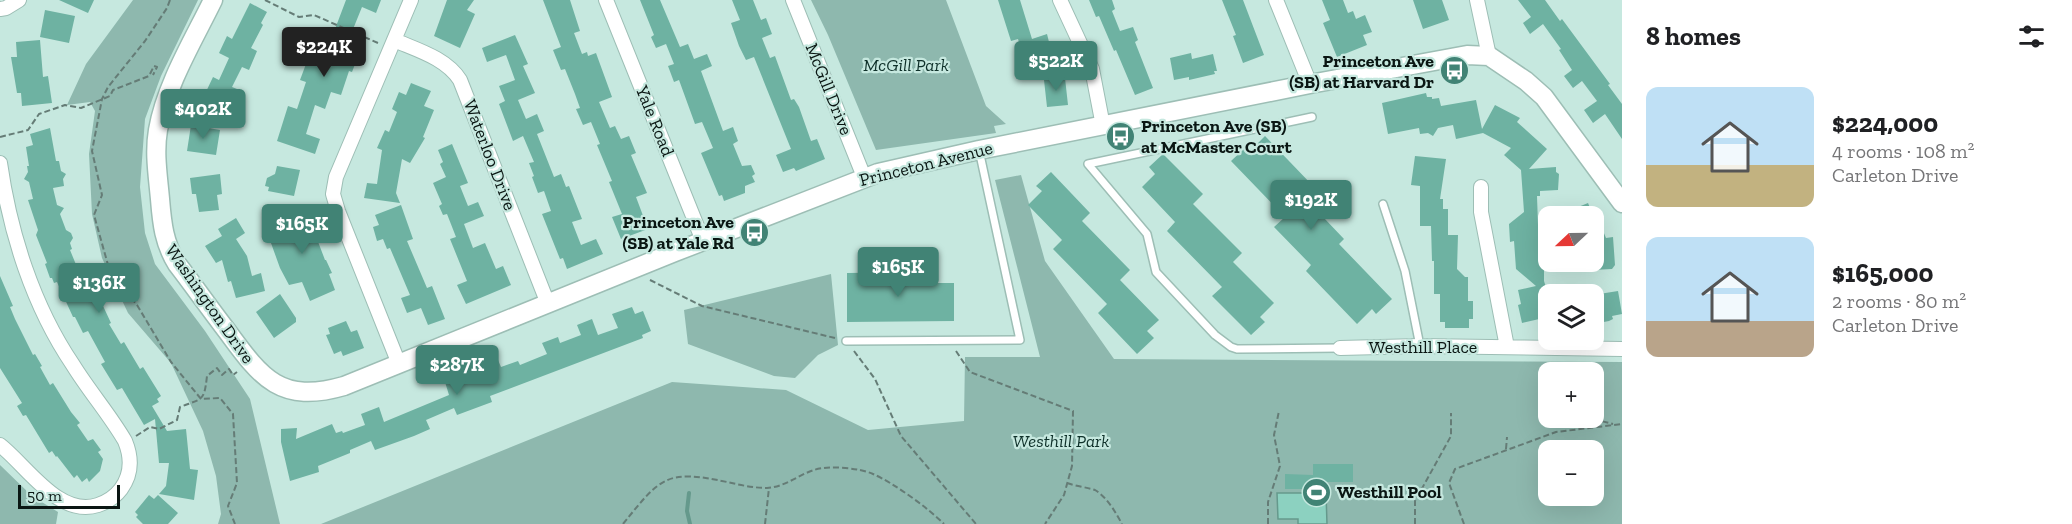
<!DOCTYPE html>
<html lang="en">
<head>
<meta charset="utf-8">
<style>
	body { margin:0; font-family:"Zilla Slab",serif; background:#f6f6f6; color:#202124; height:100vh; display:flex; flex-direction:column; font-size:22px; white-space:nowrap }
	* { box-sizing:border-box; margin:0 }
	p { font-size:20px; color:#757577 }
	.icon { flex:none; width:33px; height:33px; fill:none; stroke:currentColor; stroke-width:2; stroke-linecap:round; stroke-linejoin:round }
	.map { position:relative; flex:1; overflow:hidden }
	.panel { display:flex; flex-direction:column; background:#fff; width:450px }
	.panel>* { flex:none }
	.needle { width:39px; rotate:248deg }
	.controls { position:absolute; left:1538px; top:206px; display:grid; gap:12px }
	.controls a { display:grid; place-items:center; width:66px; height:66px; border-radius:12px; background:#fff; box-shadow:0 6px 24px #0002; font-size:30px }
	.scale { position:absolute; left:18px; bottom:15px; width:102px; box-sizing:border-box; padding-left:6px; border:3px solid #0a1613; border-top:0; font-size:16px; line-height:21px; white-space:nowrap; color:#0a1613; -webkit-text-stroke:4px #c6e8df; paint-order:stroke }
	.price { position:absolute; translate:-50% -51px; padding:0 14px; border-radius:6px; background:#418375; color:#fff; font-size:20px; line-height:39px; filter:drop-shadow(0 2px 3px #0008) }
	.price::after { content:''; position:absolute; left:50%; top:36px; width:18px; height:14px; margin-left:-9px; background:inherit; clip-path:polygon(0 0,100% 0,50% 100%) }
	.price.current { background:#222; color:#fff }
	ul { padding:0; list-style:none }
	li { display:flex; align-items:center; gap:18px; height:150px; padding:0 24px }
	li span { display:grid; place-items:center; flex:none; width:168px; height:120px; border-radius:12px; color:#555 }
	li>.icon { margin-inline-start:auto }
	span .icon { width:72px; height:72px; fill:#fffc; stroke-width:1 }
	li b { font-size:26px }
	h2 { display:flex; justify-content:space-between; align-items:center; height:72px; padding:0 24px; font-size:26px }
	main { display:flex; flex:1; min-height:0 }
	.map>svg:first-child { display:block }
</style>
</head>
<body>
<main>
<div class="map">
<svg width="1622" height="524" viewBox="0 0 1622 524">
	<rect width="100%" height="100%" fill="#c6e8df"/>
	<path fill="#8eb8ae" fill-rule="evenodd" d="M133,0H198L161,76L145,119L140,187L145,233L155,264L205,331L250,399L280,524H218L221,514L216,476L203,431L171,363L128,313L102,258L92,214L89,154L95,111L90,102L67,105L86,64Z
		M811,0H946L986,106L1006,124L994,126L996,133L876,150L828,35Z
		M1021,175L1045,261L1114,359L1622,362V524H321L672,382L786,390L868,430L964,421L965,357H1040L995,180ZM1548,372H1593V417H1548ZM1548,450H1593V495H1548Z
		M831,274L838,345L818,355L795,378L774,376L688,344L684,310Z
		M0,465L32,496L58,512L56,524H0Z"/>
	<path fill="#8cd1c0" stroke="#65998c" stroke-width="1.5" d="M1277,493H1326L1327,524H1298V519H1278Z"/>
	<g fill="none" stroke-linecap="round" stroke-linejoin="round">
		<path stroke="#65998c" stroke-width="4" d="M689,493L687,511L690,524"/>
	</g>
	<path fill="#6eb2a2" d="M59,0H94L88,13Z
		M346,0H381L376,13L362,7L347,44L351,45L347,55L357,59L352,72L349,71L341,95L331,92L325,109L315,105L306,134L320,139L315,154L277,141L288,106L297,109L306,82L300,80L306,64L312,66L326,34L332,37Z
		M447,0H474L467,10L475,14L460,48L434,36Z
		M543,0H570L580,31L574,33L582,54L587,52L588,56L596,53L612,97L599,102L610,128L615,126L621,139L629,136L636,153L631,155L647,193L636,197L648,229L621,239L612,217L622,214L609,182L612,181L597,145L600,144L591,122L583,125L576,109L580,108L575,94L565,69L561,70L553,50L561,47Z
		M640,0H660L680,47L688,44L694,59L707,54L712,66L701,71L723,131L733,127L738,141L733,144L742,166L751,165L755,174L752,176L755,182L745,186V193L724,201L722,195L719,196L701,153L713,148L702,122L695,124L679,80L674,82L668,66L674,64L666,44L656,48L651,37L654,35Z
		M732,0H753L761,20L766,18L772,34L762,38L770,58L775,56L791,100L794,99L799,107L811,141L817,139L825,159L796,171L794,168L783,172L776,155L791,149L754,57L746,60L739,46L731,23L740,20Z
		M998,0H1020L1032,39L1047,34L1051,50L1042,53L1046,66L1028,72L1018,39L1011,41Z
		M1089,0H1112L1115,9L1112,11L1120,31L1133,27L1138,40L1135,42L1153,88L1135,95L1116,50L1114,51L1099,16L1096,17Z
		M1222,0H1243L1264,55L1243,63L1233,36L1236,35Z
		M1322,0H1343L1348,13L1353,11L1356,19L1365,15L1372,32L1363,35L1367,45L1337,57L1323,23L1330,20Z
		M1413,0H1442L1449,20L1423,29Z
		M1518,0H1545L1560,21L1562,19L1610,84L1608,85L1622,104V139L1605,114L1593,123L1584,110L1597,101L1582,81L1573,88L1564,76L1572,70L1559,50L1561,49L1543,24L1530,34L1523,23L1531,17Z
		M250,3L267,12L261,23L263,25L251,48L257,51L249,70L242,67L232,87L237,89L230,103L235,106L228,121L203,109L208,98L204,96L213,77L219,80L229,58L219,53L227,36L232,39Z
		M45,10L75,16L69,43L40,37Z
		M515,35L528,64L523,66L535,93L518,100L526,119L537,114L544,131L537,134L554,177L561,174L566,187L569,186L582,219L572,222L581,245L596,239L603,254L567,269L563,258L560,259L542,214L551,211L544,191L538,193L532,177L534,176L529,163L534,162L523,136L513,141L499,104L505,101L499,86L515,80L506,55L487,62L482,48Z
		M40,40L43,77L48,76L52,103L22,106L21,93H17L11,57H17L16,42Z
		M1191,53L1192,59L1213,54L1217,71H1214L1215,74L1189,80V77L1174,80L1170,58Z
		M1065,78L1068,105L1047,107L1044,80Z
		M411,83L431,91L424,106L434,110L423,137L425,138L410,163L402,159L396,193L400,203L364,198L367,183L377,184L382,150L377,148L385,130L389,132L397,112L392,109L399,92L406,95Z
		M1426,93L1427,97H1432V99L1439,98L1441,106L1476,100L1482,129L1495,105L1520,118L1517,122L1547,149L1529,169L1556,167V172L1559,174L1558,190L1540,191V196H1537L1538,225H1540L1542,248H1544V281L1548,294V317L1522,323L1518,305L1521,304L1518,290L1536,286L1516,269L1514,241L1510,242L1509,224L1524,212L1521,170L1504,155L1511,148L1483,133L1456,139L1453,125L1438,128L1433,136L1428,133L1420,134L1419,128L1388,134L1382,103Z
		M191,125L220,130L216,155L187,151Z
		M50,128L56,161H59L61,171L66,174L63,179L64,186L53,188L57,205L64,208L60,214L66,230L71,233L73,238L70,243L72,249L70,250L84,284L87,283L88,287L91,286L94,294L97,293L111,323L109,324L121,344L124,342L140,369L143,367L161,396L157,399L159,402L152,406L167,431L186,429L190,469L198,470L194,500L159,494L166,486L169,463H159L155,419L144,425L122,388L117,390L101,364L105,362L88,331L83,333L75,317H73L57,282L54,283L52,278H50L45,264L47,263L36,235L38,230L28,200L33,199L29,182L24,179L28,172L27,166H29L26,147L33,145L30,134Z
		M1265,136L1314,187L1304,197L1344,239L1339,244L1392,299L1376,314L1372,309L1357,324L1306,271L1311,265L1274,227L1285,217L1231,161L1246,147L1250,151Z
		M452,144L468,183L460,186L468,206L478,202L484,216L464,224L473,248L485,243L496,269L503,266L511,285L466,304L457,285L467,281L450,239L456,237L447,214L443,215L439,206L442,204L433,183L446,177L440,164L443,162L438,150Z
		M1163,154L1203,194L1193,204L1242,253L1233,262L1274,303L1260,317L1265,322L1251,335L1212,296L1222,287L1167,231L1175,222L1142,187L1155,174L1149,167Z
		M1415,156L1446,159L1440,199H1443V209H1448V235H1458L1457,269L1465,277H1468V301H1473V319H1469V328H1445V322H1440V294H1434V261H1432L1431,226H1420V186L1411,185Z
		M277,166L300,170L294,196L268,191L269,187L265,186L267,178L275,174Z
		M1051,172L1090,213L1082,221L1130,270L1120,280L1159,320L1147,331L1154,338L1137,354L1098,313L1107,304L1053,249L1062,240L1028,205L1042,191L1036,186Z
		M220,174L222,194L217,195L219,210L199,212L196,194H192L190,178Z
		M1588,203L1593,215V207L1606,238L1613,237L1615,265L1612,269L1593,270V216H1556Z
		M304,205L325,260H326L332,273L329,274L335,290L310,301L302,282L289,285L280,268L267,232L290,224L286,212Z
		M401,205L413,239L407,241L427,288L432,286L445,319L428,325L421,308L407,313L401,298L410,295L390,248L387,249L383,239L377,241L373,227L379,225L375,215Z
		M236,218L245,233L236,239L247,256L252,276L261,273L265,291L236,298L231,281L228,282L222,260L216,263L205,246L222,236L218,229Z
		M927,272V283H954V321L847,322V273Z
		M0,276L13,306L10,307L15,319L33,355L35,354L42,366L40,367L50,385L53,383L71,412L80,423L77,425L88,441L93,439L101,450L98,452L103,459L100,471L89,482L87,478L82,482L77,475L74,478L57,456L56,457L52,451L49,453L26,415L23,416L17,406L22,403L0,368Z
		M1618,291L1622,314L1612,316L1613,319L1609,321L1593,324V295Z
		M280,294L296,318V322L274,338L256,312Z
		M632,307L635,314L643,311L651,331L642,335L643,338L490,396L492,402L457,415L454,408L426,420L430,429L414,436L375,450L371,441L350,450V453L318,466L319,472L290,481L281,442V429L297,428L296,439L332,424L336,433L342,431L343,433L365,425L361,414L379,407L384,422L449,395L445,382L463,376L462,374L498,360L501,367L518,361L520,365L547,354L542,343L558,337L560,343L581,335L577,325L592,319L598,335L618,328L612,314Z
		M346,321L351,332L357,330L364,348L343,356L341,351L334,354L326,335L330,334L328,328Z
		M1313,464H1353V482H1314V489H1285V474L1313,475Z
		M149,495L154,499L158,495L178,513L168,524H143L136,517L138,515L135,512Z"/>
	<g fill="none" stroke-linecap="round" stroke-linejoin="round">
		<defs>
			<path id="lane" d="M1312,117L1088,164L1147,234L1156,272L1215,335L1231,347L1237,349L1340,348
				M1383,204L1405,271L1420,346
				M846,341L1020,340L979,150"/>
			<path id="street" d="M606,0L703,241
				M793,0L864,177
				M1060,0L1092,69L1103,126
				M1276,0L1310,84
				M1477,0L1489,56
				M0,9L6,8L19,0
				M394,40C417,50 446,58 460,80L548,304
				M0,163C10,233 33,306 73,365C89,391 110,415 125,441C132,458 132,474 121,489C115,497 107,502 98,505C59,518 27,466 0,445
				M1481,187V212L1507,347
				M1340,348L1420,346L1622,349
				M399,364L338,211L333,194L336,177L411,0"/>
			<path id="secondary" d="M213,0C193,41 166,85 158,130C154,153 158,176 160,199C162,224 164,243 177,264C194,286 210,309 227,331C262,379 281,404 344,386L675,252L878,173L979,150L1310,84L1467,55L1489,56L1526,81L1544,97L1622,203"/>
		</defs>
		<use href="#lane" stroke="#9dbeb5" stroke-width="10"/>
		<use href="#street" stroke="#9dbeb5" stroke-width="16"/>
		<use href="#secondary" stroke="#9dbeb5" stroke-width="21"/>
		<path stroke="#657c76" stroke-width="2" stroke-dasharray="6 3" stroke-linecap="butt" d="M170,0L167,8L145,41L108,87L102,99L92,151L102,195L94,215L110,272L137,305L171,362L201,399L220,398L233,414L237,483L228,506L235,524
			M265,0L299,17L314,15L378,43
			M0,137L28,130L39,114L65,105L81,108L110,96L113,90L149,76L154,66L157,67L153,75
			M650,280L702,306L835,338
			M854,351L875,379L901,436L976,524
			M956,351L970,372L1073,411L1072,466L1064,495L1045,524
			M1585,417L1613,424
			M136,436L150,427L159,429L177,420L180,407C203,398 204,402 207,376L217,368L222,375L229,369L233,375L237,372
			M1506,449L1507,437
			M1067,483C1075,486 1090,488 1095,490C1107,497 1116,513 1122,524
			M623,524C661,477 666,469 727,482C740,485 754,488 767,488C785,487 798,475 814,470C828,465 860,468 873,474C894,483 928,508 944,524
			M765,524L769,488
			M1268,524V502L1280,466L1274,435L1279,411
			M1415,524V501L1451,436V413
			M1464,524L1449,483L1455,469L1556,432L1622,424"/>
		<use href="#lane" stroke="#fff" stroke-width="7"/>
		<use href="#street" stroke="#fff" stroke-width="14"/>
		<use href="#secondary" stroke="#fff" stroke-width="18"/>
	</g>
	<defs>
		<symbol id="bus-disc" viewBox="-11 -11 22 22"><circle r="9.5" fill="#418375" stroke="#c6e8df"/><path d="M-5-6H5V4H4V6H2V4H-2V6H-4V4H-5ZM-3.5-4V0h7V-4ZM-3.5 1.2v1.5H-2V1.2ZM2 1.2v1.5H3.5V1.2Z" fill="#fff"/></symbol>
		<symbol id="stadium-disc" viewBox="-11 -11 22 22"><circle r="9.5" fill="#418375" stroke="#c6e8df"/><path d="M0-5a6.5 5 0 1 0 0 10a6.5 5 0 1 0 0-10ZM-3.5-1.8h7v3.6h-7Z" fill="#fff"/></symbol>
	</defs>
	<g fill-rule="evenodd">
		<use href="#bus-disc" x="1438" y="54" width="33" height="33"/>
		<use href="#bus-disc" x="1104" y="120" width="33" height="33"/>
		<use href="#bus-disc" x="738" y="216" width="33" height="33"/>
		<use href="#stadium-disc" x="1300" y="476" width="33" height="33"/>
	</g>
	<g text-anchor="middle" stroke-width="4.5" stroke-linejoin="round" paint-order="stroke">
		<g font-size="18" font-weight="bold" fill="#0a1613" stroke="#c6e8df" text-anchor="end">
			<text x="1434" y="67">Princeton Ave<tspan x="1434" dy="21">(SB) at Harvard Dr</tspan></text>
			<text x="1141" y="132" text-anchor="start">Princeton Ave (SB)<tspan x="1141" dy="21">at McMaster Court</tspan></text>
			<text x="734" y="228">Princeton Ave<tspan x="734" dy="21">(SB) at Yale Rd</tspan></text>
			<text x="1337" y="498" text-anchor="start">Westhill Pool</text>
		</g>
		<g font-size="18" font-style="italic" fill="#0f312a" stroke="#c6e8df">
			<text x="906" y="71">McGill Park</text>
			<text x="1061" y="447">Westhill Park</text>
		</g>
		<g font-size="18" fill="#0a1613" stroke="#c6e8df">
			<text transform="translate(829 89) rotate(68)" y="6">McGill Drive</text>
			<text transform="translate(655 121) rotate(68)" y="6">Yale Road</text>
			<text transform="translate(490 155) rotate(69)" y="6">Waterloo Drive</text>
			<text transform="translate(926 164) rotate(-14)" y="6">Princeton Avenue</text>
			<text transform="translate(210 304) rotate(55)" y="6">Washington Drive</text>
			<text x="1423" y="353">Westhill Place</text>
		</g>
	</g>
</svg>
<div class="controls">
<a><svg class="needle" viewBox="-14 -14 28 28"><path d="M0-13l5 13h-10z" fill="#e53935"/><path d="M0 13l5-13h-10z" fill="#757577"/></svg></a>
<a><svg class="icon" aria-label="layers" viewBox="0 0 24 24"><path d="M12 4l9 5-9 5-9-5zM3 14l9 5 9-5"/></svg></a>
<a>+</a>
<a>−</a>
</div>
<div class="scale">50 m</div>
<b class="price current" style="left:324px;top:78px">$224K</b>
<b class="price" style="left:1056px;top:92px">$522K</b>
<b class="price" style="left:203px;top:140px">$402K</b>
<b class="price" style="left:1311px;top:231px">$192K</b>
<b class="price" style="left:302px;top:255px">$165K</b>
<b class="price" style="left:898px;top:298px">$165K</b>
<b class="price" style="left:99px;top:314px">$136K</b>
<b class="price" style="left:457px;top:396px">$287K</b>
</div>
<section class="panel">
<h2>8 homes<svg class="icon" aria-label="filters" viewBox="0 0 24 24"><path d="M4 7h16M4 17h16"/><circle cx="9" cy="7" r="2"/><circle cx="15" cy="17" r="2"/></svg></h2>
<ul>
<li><span style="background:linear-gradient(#bfe0f5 65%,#c2b280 0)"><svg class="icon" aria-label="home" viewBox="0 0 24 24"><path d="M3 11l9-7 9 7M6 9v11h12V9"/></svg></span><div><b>$224,000</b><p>4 rooms · 108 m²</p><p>Carleton Drive</p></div></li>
<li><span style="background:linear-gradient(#bfe0f5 70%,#b9a48a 0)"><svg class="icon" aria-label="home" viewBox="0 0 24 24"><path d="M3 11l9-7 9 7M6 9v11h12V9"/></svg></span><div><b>$165,000</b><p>2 rooms · 80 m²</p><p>Carleton Drive</p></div></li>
</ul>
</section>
</main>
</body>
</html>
